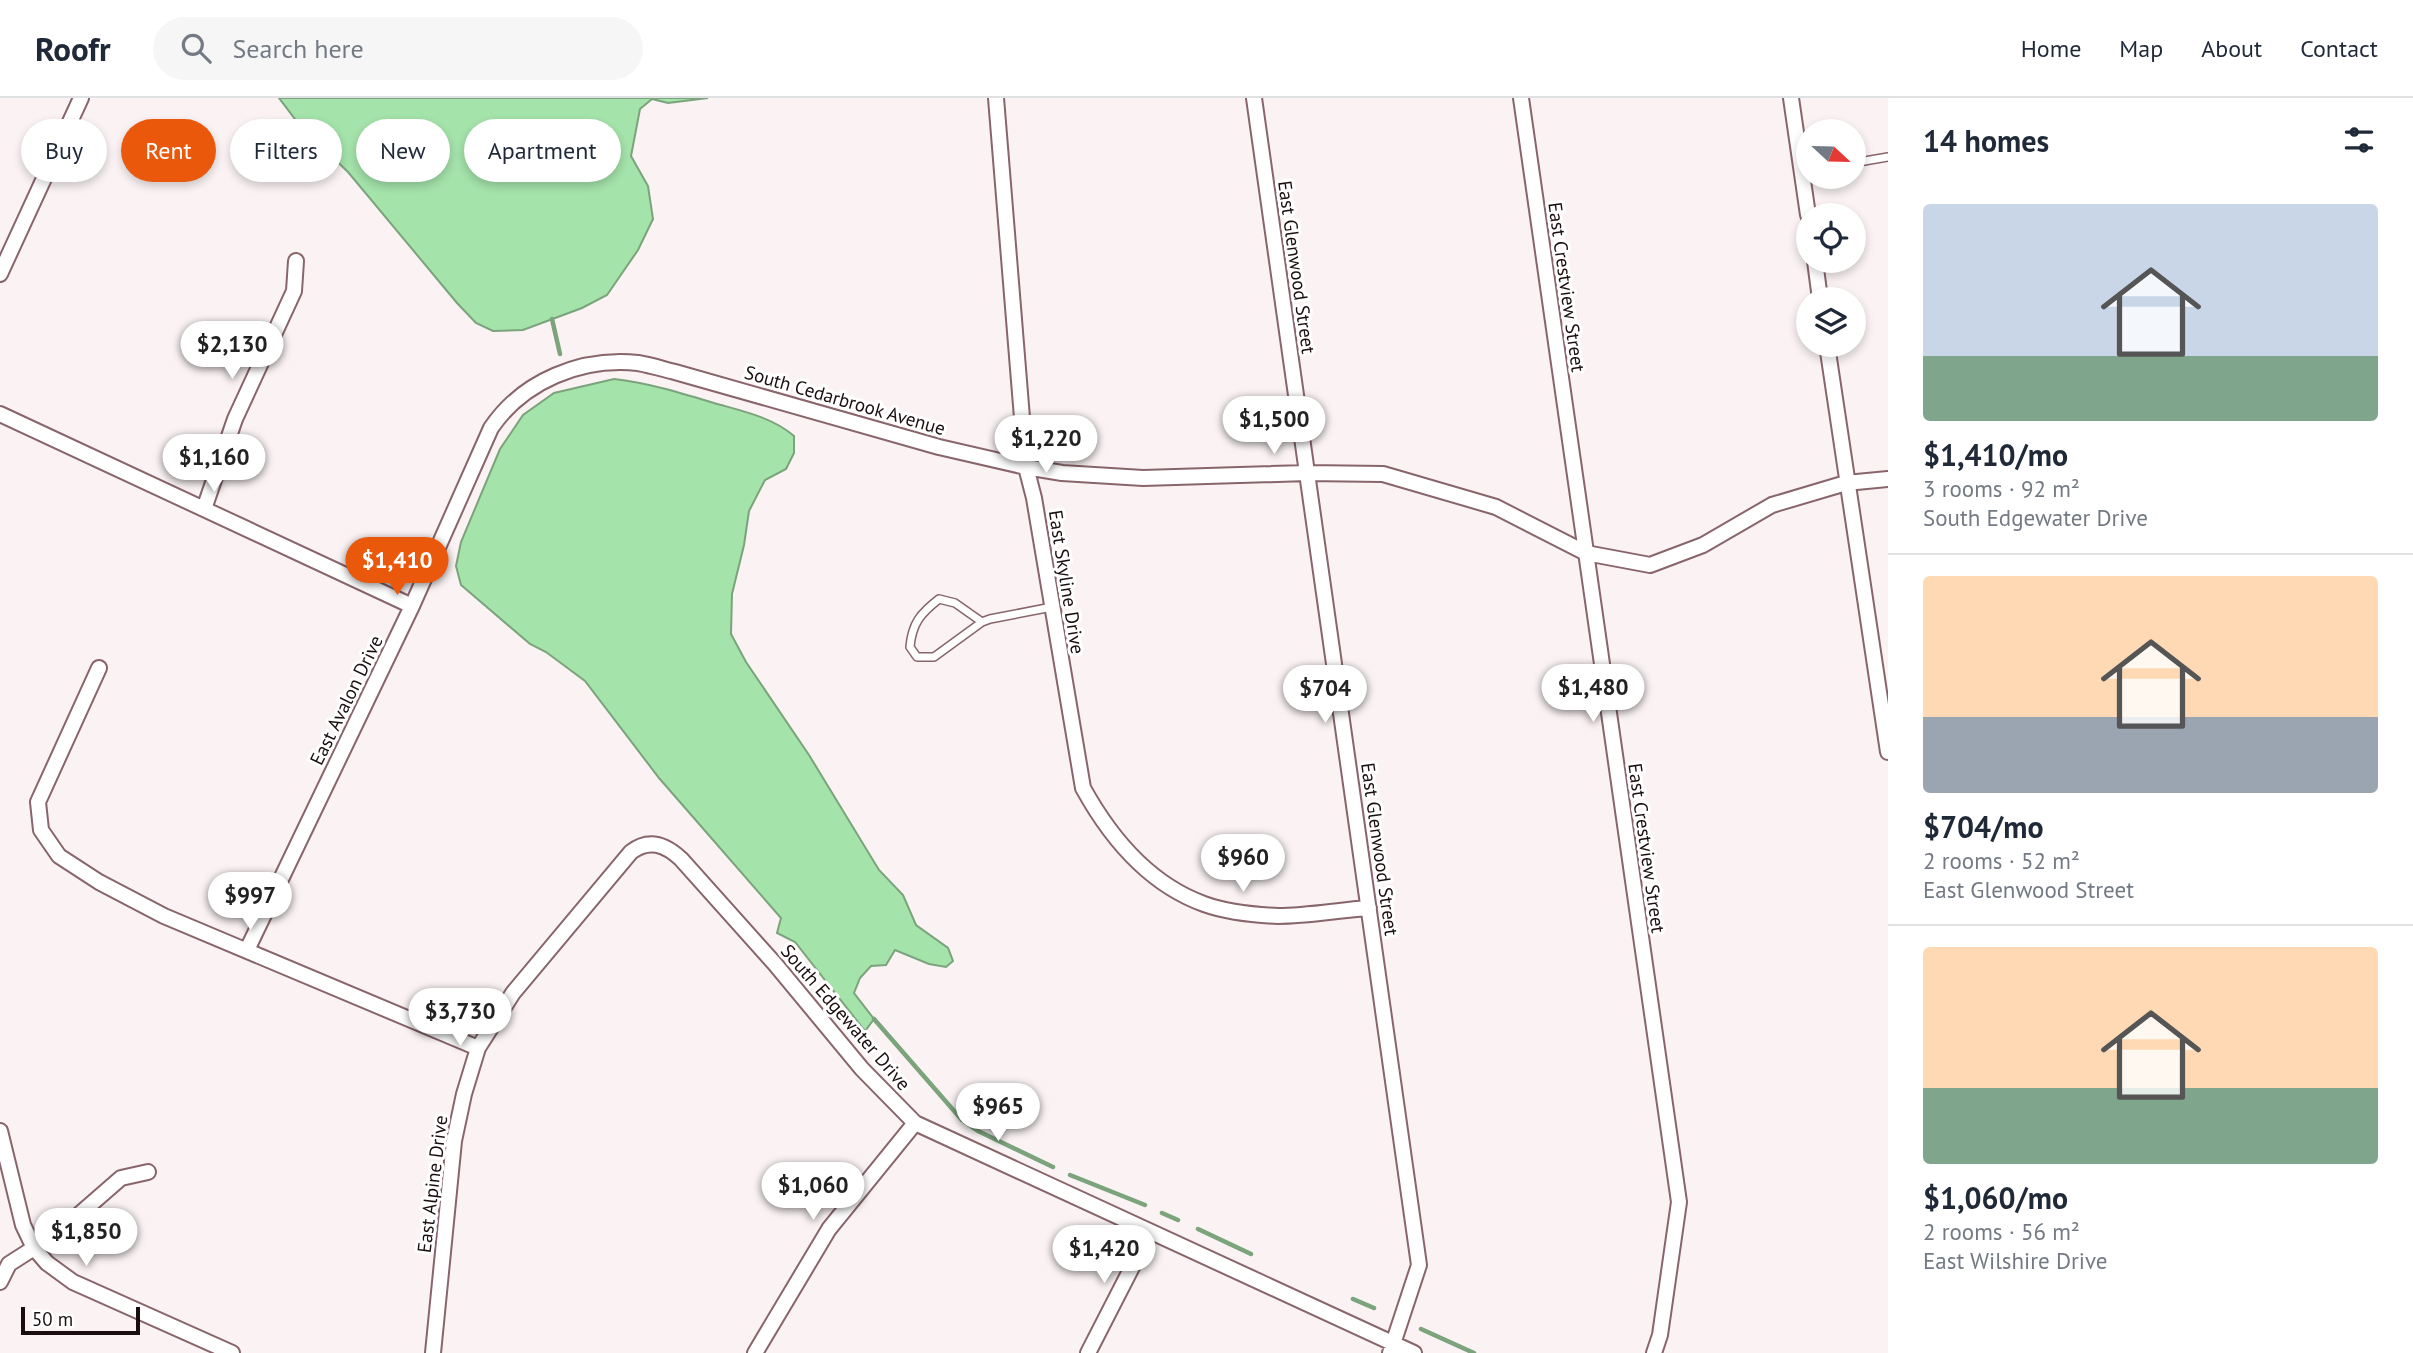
<!DOCTYPE html>
<html lang="en">
<head>
<meta charset="utf-8">
<style>
	body { margin:0; font-family:"PT Sans",sans-serif; background:#f6f6f7; color:#1f2937; height:100vh; display:flex; flex-direction:column; font-size:26px; white-space:nowrap }
	* { box-sizing:border-box; margin:0 }
	p { font-size:23px; color:#747a83 }
	.icon { flex:none; width:38px; height:38px; fill:none; stroke:currentColor; stroke-width:2; stroke-linecap:round; stroke-linejoin:round }
	.map { position:relative; flex:1; overflow:hidden }
	.side { display:flex; flex-direction:column; background:#fff; width:525px }
	.side>* { flex:none }
	.top-card { position:absolute; left:21px; top:21px; width:665px; height:63px; display:flex; gap:14px }
	.needle { width:46px; rotate:112deg }
	.buttons { position:absolute; left:1796px; top:21px; display:grid; gap:14px }
	.buttons a { display:grid; place-items:center; width:70px; height:70px; border-radius:50%; background:#fff; box-shadow:0 4px 10px #0003; font-size:35px }
	.scale { position:absolute; left:21px; bottom:18px; width:119px; box-sizing:border-box; padding-left:7px; border:4px solid #1b0e11; border-top:0; font-size:19px; line-height:24px; white-space:nowrap; color:#1b0e11; -webkit-text-stroke:5px #fff; paint-order:stroke }
	.price { position:absolute; translate:-50% -60px; padding:0 16px; border-radius:24px; background:#fff; color:#222; font-size:23px; line-height:46px; filter:drop-shadow(0 2px 4px #0008) }
	.price::after { content:''; position:absolute; left:50%; top:42px; width:21px; height:16px; margin-left:-10px; background:inherit; clip-path:polygon(0 0,100% 0,50% 100%) }
	.price.active { background:#ea580c; color:#fff }
	ul { padding:0; list-style:none }
	li { display:grid; align-content:center; gap:14px; height:371px; padding:0 35px }
	li+li { border-top:2px solid #e0e1e3 }
	li span { display:grid; place-items:center; height:217px; border-radius:7px; color:#555 }
	li>.icon { margin-inline-start:auto }
	span .icon { width:126px; height:126px; fill:#fffc; stroke-width:1 }
	li b { font-size:30px }
	h2 { display:flex; justify-content:space-between; align-items:center; height:84px; padding:0 35px; font-size:30px }
	.chip { padding:0 24px; border-radius:32px; background:#fff; box-shadow:0 4px 10px #0003; font-size:24px; line-height:63px }
	.chip.active { background:#ea580c; color:#fff }
	header { display:flex; align-items:center; gap:42px; box-sizing:border-box; height:98px; padding:0 35px; background:#fff; border-bottom:2px solid #e0e1e3 }
	header strong { font-size:33px }
	nav { display:flex; gap:38px; margin-inline-start:auto; font-size:24px }
	.search { width:490px; height:63px; background:#f6f6f7; display:flex; align-items:center; gap:18px; box-sizing:border-box; padding:0 24px; border-radius:38px; color:#747a83; font-size:26px }
	main { display:flex; flex:1; min-height:0 }
	.map>svg:first-child { display:block }
</style>
</head>
<body>
<header>
<strong>Roofr</strong>
<div class="search"><svg class="icon" aria-label="search" viewBox="0 0 24 24"><circle cx="10" cy="10" r="6"/><path d="M15 15l6 6"/></svg>Search here</div>
<nav><a>Home</a><a>Map</a><a>About</a><a>Contact</a></nav>
</header>
<main>
<div class="map">
<svg width="1888" height="1255" viewBox="0 0 1888 1255">
	<rect width="100%" height="100%" fill="#faf2f3"/>
	<path fill="#a4e3aa" stroke="#7ba37c" stroke-width="2" d="M279,0H708L668,5L652,1L640,11L631,58L648,88L653,121L638,152L607,197L582,210L523,232L493,233L476,225L457,205L348,74L301,29Z
		M614,281C649,285 681,295 714,305C742,313 772,319 794,338V355L786,371L765,382L749,413L744,447L732,496L731,536L746,564L809,657L879,772L903,797L916,827L948,850L953,863L946,869L929,866L895,852L886,867L871,868L860,880L854,895L874,921L865,933L795,844L777,835L781,820L659,680L585,583L546,554L530,546L461,487L456,468L461,444L500,351L523,317L554,295Z"/>
	<g fill="none" stroke-linecap="round" stroke-linejoin="round">
		<path stroke="#7ba37c" stroke-width="4.5" d="M552,221L560,256
			M874,921L962,1022L978,1033L1053,1069
			M1070,1077L1145,1107
			M1162,1115L1178,1122
			M1198,1131L1251,1156
			M1353,1201L1374,1210
			M1421,1231L1474,1255"/>
		<defs>
			<path id="lane" d="M1853,65L1888,59
				M982,524L955,505L939,501C921,515 912,525 910,549L917,559H934L982,524L990,521L1052,509"/>
			<path id="street" d="M996,0L1026,369L1034,400L1083,690C1110,739 1149,786 1204,806C1226,814 1255,817 1278,818C1308,818 1339,812 1369,810
				M1254,0L1419,1167L1390,1255
				M1521,0L1679,1104L1660,1237L1654,1255
				M1791,0L1808,117
				M1815,163L1820,201
				M0,176L81,0
				M1827,247L1888,654
				M0,316L412,508
				M204,411L235,321L294,193L296,163
				M99,570L38,704L41,732L59,758L99,784L164,818L478,950
				M247,852L412,508L491,330C523,283 581,259 638,265C650,267 663,271 675,274L939,349L1026,369L1062,375L1143,380L1307,375L1383,376L1496,409L1586,455L1650,467L1703,447L1772,407L1846,385L1888,381
				M0,1033L23,1127L34,1150L47,1165L73,1184L232,1255
				M0,1184L9,1166L59,1134L121,1080L148,1074
				M433,1255L454,1043L464,996L478,950L513,895L631,754C649,740 666,747 681,761L775,866L862,971L915,1025L1414,1255
				M755,1255L829,1131L915,1025
				M1088,1255L1150,1134"/>
		</defs>
		<use href="#lane" stroke="#88656b" stroke-width="10"/>
		<use href="#street" stroke="#88656b" stroke-width="18"/>
		<use href="#lane" stroke="#fff" stroke-width="7"/>
		<use href="#street" stroke="#fff" stroke-width="14"/>
	</g>
	<g text-anchor="middle" stroke-width="6" stroke-linejoin="round" paint-order="stroke">
		<g font-size="19" fill="#1b0e11" stroke="#fff">
			<text transform="translate(1297 169) rotate(82)" y="7">East Glenwood Street</text>
			<text transform="translate(1567 189) rotate(82)" y="7">East Crestview Street</text>
			<text transform="translate(845 302) rotate(16)" y="7">South Cedarbrook Avenue</text>
			<text transform="translate(1067 484) rotate(81)" y="7">East Skyline Drive</text>
			<text transform="translate(346 602) rotate(-64)" y="7">East Avalon Drive</text>
			<text transform="translate(1647 750) rotate(82)" y="7">East Crestview Street</text>
			<text transform="translate(1380 751) rotate(82)" y="7">East Glenwood Street</text>
			<text transform="translate(846 919) rotate(49)" y="7">South Edgewater Drive</text>
			<text transform="translate(432 1086) rotate(-83)" y="7">East Alpine Drive</text>
		</g>
	</g>
</svg>
<div class="buttons">
<a><svg class="needle" viewBox="-14 -14 28 28"><path d="M0-13l5 13h-10z" fill="#e53935"/><path d="M0 13l5-13h-10z" fill="#747a83"/></svg></a>
<a><svg class="icon" aria-label="locate" viewBox="0 0 24 24"><circle cx="12" cy="12" r="6"/><path d="M12 2v4M12 18v4M2 12h4M18 12h4"/></svg></a>
<a><svg class="icon" aria-label="layers" viewBox="0 0 24 24"><path d="M12 4l9 5-9 5-9-5zM3 14l9 5 9-5"/></svg></a>
</div>
<div class="scale">50 m</div>
<b class="price" style="left:232px;top:283px">$2,130</b>
<b class="price" style="left:1274px;top:358px">$1,500</b>
<b class="price" style="left:1046px;top:377px">$1,220</b>
<b class="price" style="left:214px;top:396px">$1,160</b>
<b class="price active" style="left:397px;top:499px">$1,410</b>
<b class="price" style="left:1593px;top:626px">$1,480</b>
<b class="price" style="left:1325px;top:627px">$704</b>
<b class="price" style="left:1243px;top:796px">$960</b>
<b class="price" style="left:250px;top:834px">$997</b>
<b class="price" style="left:460px;top:950px">$3,730</b>
<b class="price" style="left:998px;top:1045px">$965</b>
<b class="price" style="left:813px;top:1124px">$1,060</b>
<b class="price" style="left:86px;top:1170px">$1,850</b>
<b class="price" style="left:1104px;top:1187px">$1,420</b>
<div class="top-card">
<a class="chip">Buy</a>
<a class="chip active">Rent</a>
<a class="chip">Filters</a>
<a class="chip">New</a>
<a class="chip">Apartment</a>
</div>
</div>
<section class="side">
<h2>14 homes<svg class="icon" aria-label="filters" viewBox="0 0 24 24"><path d="M4 7h16M4 17h16"/><circle cx="9" cy="7" r="2"/><circle cx="15" cy="17" r="2"/></svg></h2>
<ul>
<li><span style="background:linear-gradient(#c9d6e8 70%,#7fa58c 0)"><svg class="icon" aria-label="home" viewBox="0 0 24 24"><path d="M3 11l9-7 9 7M6 9v11h12V9"/></svg></span><div><b>$1,410/mo</b><p>3 rooms · 92 m²</p><p>South Edgewater Drive</p></div></li>
<li><span style="background:linear-gradient(#ffd9b3 65%,#9aa5b1 0)"><svg class="icon" aria-label="home" viewBox="0 0 24 24"><path d="M3 11l9-7 9 7M6 9v11h12V9"/></svg></span><div><b>$704/mo</b><p>2 rooms · 52 m²</p><p>East Glenwood Street</p></div></li>
<li><span style="background:linear-gradient(#ffd9b3 65%,#7fa58c 0)"><svg class="icon" aria-label="home" viewBox="0 0 24 24"><path d="M3 11l9-7 9 7M6 9v11h12V9"/></svg></span><div><b>$1,060/mo</b><p>2 rooms · 56 m²</p><p>East Wilshire Drive</p></div></li>
</ul>
</section>
</main>
</body>
</html>
